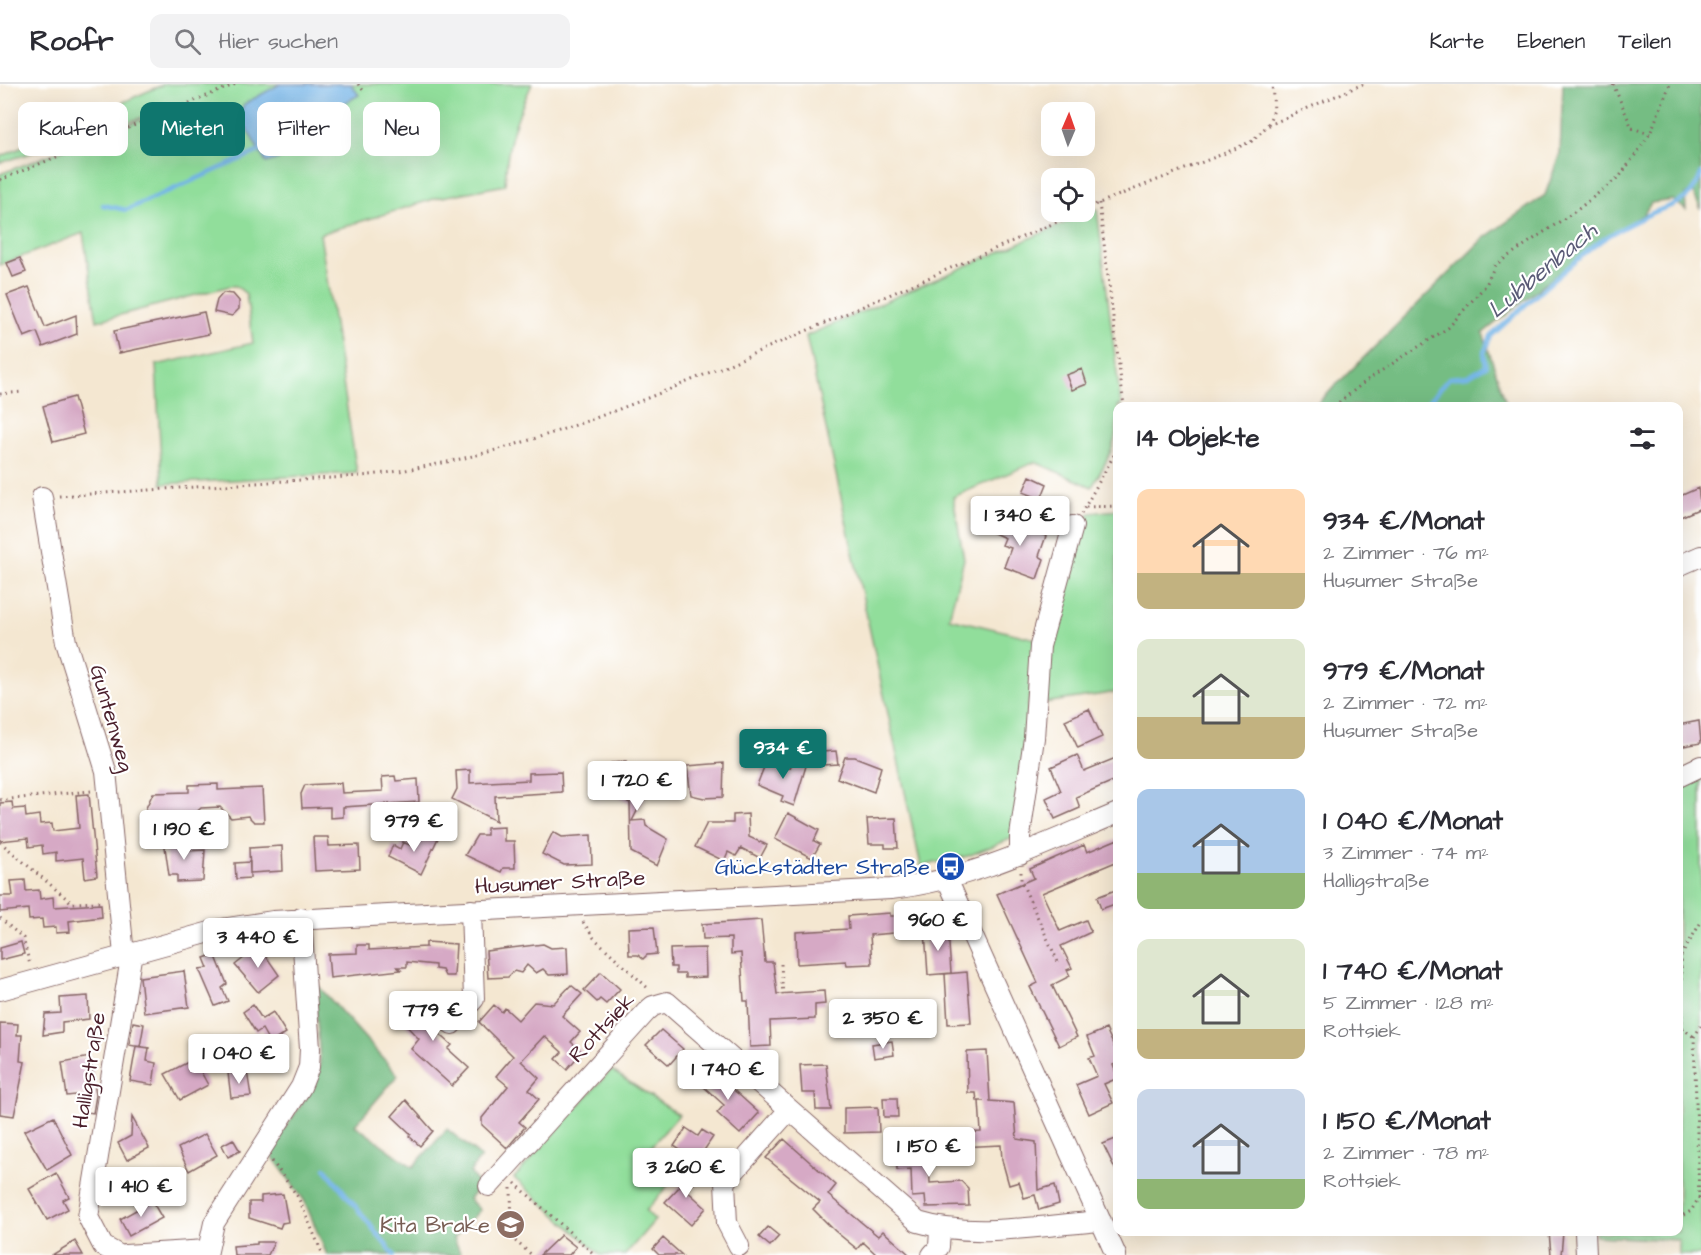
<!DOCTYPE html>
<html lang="de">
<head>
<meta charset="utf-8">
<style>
	body { margin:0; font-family:"Architects Daughter",sans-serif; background:#f2f2f3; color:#2b2b33; height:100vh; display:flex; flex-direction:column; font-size:22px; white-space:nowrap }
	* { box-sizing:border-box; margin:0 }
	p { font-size:20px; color:#7c7c81 }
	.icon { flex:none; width:33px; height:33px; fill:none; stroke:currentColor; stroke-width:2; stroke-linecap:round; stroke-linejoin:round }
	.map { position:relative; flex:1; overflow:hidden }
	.sheet { position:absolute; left:1113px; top:318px; width:570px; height:834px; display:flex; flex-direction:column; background:#fff; border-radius:12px; box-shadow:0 6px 24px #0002 }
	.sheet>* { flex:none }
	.banner { position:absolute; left:18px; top:18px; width:570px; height:54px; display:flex; gap:12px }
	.needle { width:39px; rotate:2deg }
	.fabs { position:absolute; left:1041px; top:18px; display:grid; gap:12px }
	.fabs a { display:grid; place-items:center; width:54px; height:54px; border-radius:12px; background:#fff; box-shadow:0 6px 24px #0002; font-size:30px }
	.price { position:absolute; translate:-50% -51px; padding:0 14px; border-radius:6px; background:#fff; color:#222; font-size:20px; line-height:39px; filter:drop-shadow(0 2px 3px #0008) }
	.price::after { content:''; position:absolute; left:50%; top:36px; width:18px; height:14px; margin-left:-9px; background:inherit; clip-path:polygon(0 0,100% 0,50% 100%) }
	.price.on { background:#0f766e; color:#fff }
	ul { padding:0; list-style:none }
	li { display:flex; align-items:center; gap:18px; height:150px; padding:0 24px }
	li span { display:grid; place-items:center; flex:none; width:168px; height:120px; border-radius:12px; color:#555 }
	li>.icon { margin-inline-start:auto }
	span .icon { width:72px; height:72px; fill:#fffc; stroke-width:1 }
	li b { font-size:26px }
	h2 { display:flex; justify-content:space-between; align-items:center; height:72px; padding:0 24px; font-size:26px }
	.chip { padding:0 21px; border-radius:12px; background:#fff; box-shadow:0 6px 24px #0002; font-size:21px; line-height:54px }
	.chip.on { background:#0f766e; color:#fff }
	header { display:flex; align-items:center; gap:36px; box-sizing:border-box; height:84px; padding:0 30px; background:#fff; border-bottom:2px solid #e1e1e2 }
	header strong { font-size:28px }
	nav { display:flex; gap:33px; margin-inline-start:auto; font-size:21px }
	.search { width:420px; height:54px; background:#f2f2f3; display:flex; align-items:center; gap:15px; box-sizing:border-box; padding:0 21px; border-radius:12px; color:#7c7c81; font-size:22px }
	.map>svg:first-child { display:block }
</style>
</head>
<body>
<header>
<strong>Roofr</strong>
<div class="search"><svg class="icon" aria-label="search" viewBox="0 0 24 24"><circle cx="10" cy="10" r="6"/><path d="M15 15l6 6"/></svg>Hier suchen</div>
<nav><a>Karte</a><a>Ebenen</a><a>Teilen</a></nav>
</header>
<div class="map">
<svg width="1701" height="1171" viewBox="0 0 1701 1171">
	<rect width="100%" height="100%" fill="#fff"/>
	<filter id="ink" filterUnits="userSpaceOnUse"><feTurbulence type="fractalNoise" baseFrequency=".0167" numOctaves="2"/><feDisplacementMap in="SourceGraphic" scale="12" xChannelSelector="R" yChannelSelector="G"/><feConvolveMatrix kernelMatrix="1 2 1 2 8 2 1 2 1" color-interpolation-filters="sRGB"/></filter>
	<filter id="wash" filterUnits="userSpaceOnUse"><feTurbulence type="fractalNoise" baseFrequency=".008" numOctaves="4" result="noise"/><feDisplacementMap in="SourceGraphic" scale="24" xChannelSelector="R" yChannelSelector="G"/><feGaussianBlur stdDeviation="1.35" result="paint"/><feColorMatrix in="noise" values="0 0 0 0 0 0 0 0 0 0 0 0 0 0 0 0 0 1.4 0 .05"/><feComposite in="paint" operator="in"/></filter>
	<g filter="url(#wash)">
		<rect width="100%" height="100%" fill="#f4e7d1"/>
		<path fill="#91de9b" stroke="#6e7e63" stroke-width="1.5" d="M164,0H532C514,39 507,58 505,101L437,114L320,150L357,389L162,400L156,281L253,259L246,210L236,202H230L97,237L83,149L0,181V90L171,24L0,79V73Z
			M1097,125L1121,322H1118C1117,361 1111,370 1092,403L1035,378L953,413L964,475L949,534L1036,555L1013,754L968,772L921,782L806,252Z
			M1117,426V608L1044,619L1050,551L1076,455L1083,437L1090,429Z
			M1701,690V1171H1679V1156L1595,1152V1148H1678V702Z
			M611,986L679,1031L649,1065L681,1086L646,1127L655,1136L625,1171H601L514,1094Z"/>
		<path fill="#74bd83" stroke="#5f6e57" stroke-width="1.5" d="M1563,0H1701V125L1692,107L1685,111L1686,126L1673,116L1651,119L1643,131L1597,159L1483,249L1507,322H1315L1484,154L1545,111L1560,69Z
			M314,897L398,991L355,1041L413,1083L447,1045L481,1073L470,1088L477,1098L476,1107L469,1115L480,1126L454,1154L461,1171H327L304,1116L272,1072V1064L315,1000L320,978Z"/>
		<path fill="#74b5e8" stroke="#5f6a8a" stroke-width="1.5" d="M280,0H351L359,11L310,38C304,48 311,56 307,66L266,79L239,31L244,20Z"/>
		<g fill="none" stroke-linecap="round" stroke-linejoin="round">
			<path stroke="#74b5e8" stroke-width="4.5" d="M103,121L126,126L264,65
				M1425,322L1449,294L1468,292L1486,282L1484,269L1491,252C1526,221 1561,187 1598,159C1611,149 1628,141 1642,134C1669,119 1690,123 1701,90
				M325,1084L394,1171"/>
		</g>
		<g id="blocks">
			<path fill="#d6a9c5" d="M20,174L26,188L13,193L7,179Z
				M29,203L45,243L76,231L77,250L43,263L37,248L24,253L7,211Z
				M223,209L233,210L239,217V225L232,232L214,228L217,216Z
				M204,228L209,250L119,269L114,247Z
				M1082,285L1087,300L1072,306L1066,291Z
				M74,313L84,350L53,358L43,322Z
				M1030,392L1047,400L1041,415L1023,408Z
				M1698,404L1701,424L1678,434V413Z
				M992,432L1046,452L1039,472L1044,475L1037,495L1004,483L1011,464L1002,461L1005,454L987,446Z
				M1089,625L1102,653L1078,664L1065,636Z
				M1699,637L1701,659L1678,663V641Z
				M836,667L838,680L822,681L821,668Z
				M1077,671L1084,687L1118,673V695L1076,713L1080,724L1055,735L1046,714L1061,707L1051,683Z
				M845,673H855L881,683L874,708L837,694Z
				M793,677L806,682L794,722L781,717L783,712L757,701L766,678L774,681L775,678L790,684Z
				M626,678V684L652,698L632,737L645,736L646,742L668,755L657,782L631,768L630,719L618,713L620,709L603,700L612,684L611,679Z
				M724,679L723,713L704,714L691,711L687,682Z
				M470,686V699L529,696V689L561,688L562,708L495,712L496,737L452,715L457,705L456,687Z
				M395,692L396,697L418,695L419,718L343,723V733L330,734V723L302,724L301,710L305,701L341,699L342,709L383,707L382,693Z
				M218,700V706L262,704L264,738H254L248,732L231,734L220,723L201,724L191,733V739L185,740V748L146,729V724L153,709L189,708V701Z
				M89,710L97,792L85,794L83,774L56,777V768L43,770L42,761L29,763L28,754L0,757V719L12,718L13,725L25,724L26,733L39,731L40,740L52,739L53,747L79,744L76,711Z
				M788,729L819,746L814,757L820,760L812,774L775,755Z
				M748,730L749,753L767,761L760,774L741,764L736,772L728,768L724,777L695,763L707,739H733V731Z
				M896,734L898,764H885V760H869L867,735Z
				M504,743V757H514L515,784H503L501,788L465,771L477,751H487V744Z
				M553,748L562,753L591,751L592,780L564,781L542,770Z
				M418,751L438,754L421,790L388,773L393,761L400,765L403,758L416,764Z
				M313,753H328L329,762L359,761L360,785L315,787Z
				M186,755V767L205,766L203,797L177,798V791H169L164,756Z
				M1118,755V777L1042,809L1060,847L1086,836L1091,848L1061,862L1072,884L1067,886L1070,892L1052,901L1077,953L1059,962L1030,903L1038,899L997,810L1034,794L1030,785L1084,761L1087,768Z
				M282,762L283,787L250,789L249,764Z
				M250,778V794L236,795L235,779Z
				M25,796L26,807L39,806L40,815L53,813L54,823L101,820L102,833L69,837L70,848L56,849V843L43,844L42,835L29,836L28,825L0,828V812H13L11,797Z
				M1118,805V819L1101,825L1097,813Z
				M890,829V832H897L930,830L931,846L870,851L872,880L847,881L846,877L797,880L796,848L849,845L848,832Z
				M761,836L765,878H773L777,910L824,907L825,920L815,921V935L770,937L771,962L750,963L748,917H744L741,869L731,870V854L703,855L702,840Z
				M654,843L657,870L647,871L643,875L638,871H629L628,844Z
				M948,845L951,889L928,891L925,847Z
				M21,858L24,870L0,876V864Z
				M426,858L456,860L454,892H445L442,886L435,885V881L407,878V883H397L401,886L330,894L328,870L357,869V861H369V866L426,863Z
				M543,860L551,864L567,863L568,890L549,891L543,885L536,889L527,881L521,889L514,887L508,893L488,894L486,867Z
				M259,862L279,891L258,908L235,881Z
				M705,864L706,893L685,894V890H676V883H671L670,865Z
				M215,870L227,900L222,904L228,917L215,922L199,885L208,884L204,874Z
				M184,887L189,923L144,929L140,893Z
				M601,888L620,905L606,920L600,915L597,918L584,906Z
				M967,888L971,939L948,940L945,890Z
				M571,901L582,910L562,932L580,948L571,958L582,968L567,985L556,975L562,968L544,952L521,977L539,994L529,1006L539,1015L519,1038L525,1043L507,1064L482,1041V1034L508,1002L496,992L513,972L479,938L494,921L502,928L505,924L518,936L534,918L553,920Z
				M428,910L440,921L428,934L438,942L434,945L452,961L448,965L469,984L452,1002L411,965L419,955L399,934L409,930Z
				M88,912L89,935L62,938V948L43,951L45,930L61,929L60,914Z
				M253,921L262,935L273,928L286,949L270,959L262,945L256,949L243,928Z
				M133,938L144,940L140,963L129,961Z
				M0,939L18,940L17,951H22L20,977L25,978L14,1032L0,1030Z
				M1106,945L1118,971V979L1113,981L1118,994L1104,1000L1113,1019L1089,1030L1076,1001L1097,992L1089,974L1095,972L1087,953Z
				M661,946L683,965L669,981L646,961Z
				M892,957L894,971L874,974L872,960Z
				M136,962L149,964L147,977L156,979L153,1001L130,997Z
				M987,967L990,1017L1014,1019L1017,1055L1036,1058L1038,1106L1055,1101L1059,1120L1039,1126L1035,1111L1024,1114L1019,1098L1009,1101L1002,1076L1001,1061L959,1063L958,1049L981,1048L979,1017H984H977L976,1009H968L967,968Z
				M90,973L96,1011L93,1029L81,1027L84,1010L67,1012L62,978Z
				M194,975L208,1001L180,1016L165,990Z
				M705,980L759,1029L740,1050L717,1029L724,1021L704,1003L707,1000L696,990Z
				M826,980L831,1026H816L815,1009H802L800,981Z
				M247,987L251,1012L231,1014L228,989Z
				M883,1014H897L898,1033H884Z
				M406,1016L433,1047L420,1062L409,1052L411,1050L392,1032Z
				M878,1023L879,1048L844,1049V1024Z
				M53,1033L72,1071L47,1086L24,1047Z
				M132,1033L149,1064L127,1076L118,1059L131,1052Z
				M686,1044L698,1052L702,1046L713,1053L697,1077L674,1062Z
				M205,1050L217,1071L189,1087L178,1064Z
				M1118,1054V1091L1103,1060Z
				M233,1055L240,1067L228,1073L222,1061Z
				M784,1055L836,1101L828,1111L878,1152L883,1147L910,1171H877L863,1158L857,1165L835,1147L813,1125L820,1118L766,1074Z
				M928,1058V1067L932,1070L929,1074L930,1099L961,1097L968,1104L969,1122L926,1123L925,1112L912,1113L911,1085L897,1086L896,1059Z
				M683,1085L697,1096L687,1106L684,1104L706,1124L691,1141L665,1118L681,1101L674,1095Z
				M56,1089L69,1113L63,1116L68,1125L47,1136L29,1105Z
				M283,1110L288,1138L282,1139L280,1144L249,1134V1118H261V1112Z
				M152,1117L162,1134L129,1152L120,1135Z
				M768,1143L779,1152L770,1162L759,1153Z
				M1549,1148H1563L1561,1171H1551Z
				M561,1151L576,1163L569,1171H540Z
				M663,1154L682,1171H659L653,1165Z
				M75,1157L83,1171H52Z
				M257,1158H274L268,1171H234L233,1162L257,1160Z"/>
		</g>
	</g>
	<g filter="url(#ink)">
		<use href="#blocks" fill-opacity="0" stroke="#866565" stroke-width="1.5"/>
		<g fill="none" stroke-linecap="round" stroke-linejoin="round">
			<defs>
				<path id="minor" d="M42,413L66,558L106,687L124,871
					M1678,482L1701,472
					M1678,693L1701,682
					M1020,771V752L1034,654L1040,562L1073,442
					M947,795L1116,1171
					M0,906L221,845L273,837L891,805C971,796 1044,760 1118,729
					M452,940L474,915L471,826
					M489,1102L647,927L653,922L667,918L918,1138C973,1155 1043,1141 1101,1137
					M1585,1148L1586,1171
					M739,1162L727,1139L725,1098L789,1026
					M119,1171L103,1162L88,1133L132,868
					M125,1171L207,1166
					M207,1171L214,1139L301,1003L309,983L310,965L301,834
					M932,1171L939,1163L940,1145"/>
			</defs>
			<use href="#minor" stroke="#866565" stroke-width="22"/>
			<path stroke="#866565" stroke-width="3" stroke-dasharray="1.5 4.5" stroke-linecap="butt" d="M358,0L363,6
				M1613,0L1632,44L1650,50
				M1268,40L1274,26L1272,0
				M0,96L236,0
				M1099,119L1124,322
				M1084,125L1223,70L1252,57L1267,42L1363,0
				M0,310L23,308
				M1334,322L1370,294L1448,244L1486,201L1495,181L1577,126L1620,92L1650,50L1670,0
				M59,412L361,392C504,377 640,319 771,262C874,218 977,172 1080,128
				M1086,423L1118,422
				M1081,430L1118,364
				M0,716L91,707
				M0,758L72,819L102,818
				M1021,788V797L1058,878
				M0,834L23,854L30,881
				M583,838L594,854L650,906
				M781,880L783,913
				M1682,944L1681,872L1701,838
				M1682,944L1694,953
				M272,1077L298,1113L323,1171
				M515,1099L595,1171
				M511,1104L512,1150L514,1156L532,1171
				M1699,1115L1694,953L1701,942
				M1678,1134L1691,1127L1701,1110"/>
			<use href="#minor" stroke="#fff" stroke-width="20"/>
		</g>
	</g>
	<defs>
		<symbol id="bus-disc" viewBox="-11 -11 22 22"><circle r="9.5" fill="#1a4fb4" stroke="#fff"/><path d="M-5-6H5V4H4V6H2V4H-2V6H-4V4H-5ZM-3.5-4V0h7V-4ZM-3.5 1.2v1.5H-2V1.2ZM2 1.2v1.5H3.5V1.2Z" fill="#fff"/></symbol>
		<symbol id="school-disc" viewBox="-11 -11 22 22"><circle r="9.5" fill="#8d6e63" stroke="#fff"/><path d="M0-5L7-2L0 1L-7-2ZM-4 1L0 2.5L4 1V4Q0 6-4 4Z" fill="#fff"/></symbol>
	</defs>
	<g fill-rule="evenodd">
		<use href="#bus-disc" x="934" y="766" width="33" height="33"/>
		<use href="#school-disc" x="494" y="1124" width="33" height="33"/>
	</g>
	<g text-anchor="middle" stroke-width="4.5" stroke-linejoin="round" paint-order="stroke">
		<g font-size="22" fill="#4a1f2b" stroke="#fff">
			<text transform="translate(113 634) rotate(74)" y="8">Guntenweg</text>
			<text transform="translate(560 797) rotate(-3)" y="8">Husumer Straße</text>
			<text transform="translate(601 943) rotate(-47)" y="8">Rottsiek</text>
			<text transform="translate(88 986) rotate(-81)" y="8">Halligstraße</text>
		</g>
		<g font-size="22" fill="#164399" stroke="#fff" text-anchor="end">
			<text x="930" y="790">Glückstädter Straße</text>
		</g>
		<g font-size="22" fill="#785e54" stroke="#fff" text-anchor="end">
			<text x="490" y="1148">Kita Brake</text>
		</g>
		<g font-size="24" font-style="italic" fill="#5b5b77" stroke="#fff">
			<text transform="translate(1542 186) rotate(-40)" y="8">Lubbenbach</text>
		</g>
	</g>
</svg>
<div class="fabs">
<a><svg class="needle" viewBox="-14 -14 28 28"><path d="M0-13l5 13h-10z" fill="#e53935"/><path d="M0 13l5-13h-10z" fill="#7c7c81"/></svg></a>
<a><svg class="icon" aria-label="locate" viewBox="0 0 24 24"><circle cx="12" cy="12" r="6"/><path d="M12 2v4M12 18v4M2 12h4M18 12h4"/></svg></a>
</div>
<b class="price" style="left:1020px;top:463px">1 340 €</b>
<b class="price on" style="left:783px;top:696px">934 €</b>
<b class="price" style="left:637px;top:728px">1 720 €</b>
<b class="price" style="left:414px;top:769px">979 €</b>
<b class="price" style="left:184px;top:777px">1 190 €</b>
<b class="price" style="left:938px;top:868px">960 €</b>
<b class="price" style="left:258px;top:885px">3 440 €</b>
<b class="price" style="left:433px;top:958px">779 €</b>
<b class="price" style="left:883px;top:966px">2 350 €</b>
<b class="price" style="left:239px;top:1001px">1 040 €</b>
<b class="price" style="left:728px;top:1017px">1 740 €</b>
<b class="price" style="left:929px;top:1094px">1 150 €</b>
<b class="price" style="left:686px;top:1115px">3 260 €</b>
<b class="price" style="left:141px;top:1134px">1 410 €</b>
<div class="banner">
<a class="chip">Kaufen</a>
<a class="chip on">Mieten</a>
<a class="chip">Filter</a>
<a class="chip">Neu</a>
</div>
<section class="sheet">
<h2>14 Objekte<svg class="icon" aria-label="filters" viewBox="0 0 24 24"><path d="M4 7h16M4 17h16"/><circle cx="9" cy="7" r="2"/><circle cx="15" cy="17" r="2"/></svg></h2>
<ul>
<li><span style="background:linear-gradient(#ffd9b3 70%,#c2b280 0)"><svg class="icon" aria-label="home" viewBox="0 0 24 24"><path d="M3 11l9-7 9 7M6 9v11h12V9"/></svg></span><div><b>934 €/Monat</b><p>2 Zimmer · 76 m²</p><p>Husumer Straße</p></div></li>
<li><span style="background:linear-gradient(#dfe7d0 65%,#c2b280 0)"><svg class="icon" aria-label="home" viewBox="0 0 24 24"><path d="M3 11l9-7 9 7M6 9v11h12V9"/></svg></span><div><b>979 €/Monat</b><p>2 Zimmer · 72 m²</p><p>Husumer Straße</p></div></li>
<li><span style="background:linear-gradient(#a9c7e8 70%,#8fb573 0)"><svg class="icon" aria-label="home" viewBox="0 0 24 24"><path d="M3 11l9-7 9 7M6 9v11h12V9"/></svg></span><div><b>1 040 €/Monat</b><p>3 Zimmer · 74 m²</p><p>Halligstraße</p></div></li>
<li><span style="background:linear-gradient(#dfe7d0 75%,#c2b280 0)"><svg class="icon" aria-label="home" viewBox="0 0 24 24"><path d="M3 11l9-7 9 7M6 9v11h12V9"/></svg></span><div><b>1 740 €/Monat</b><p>5 Zimmer · 128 m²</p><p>Rottsiek</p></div></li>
<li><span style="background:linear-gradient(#c9d6e8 75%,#8fb573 0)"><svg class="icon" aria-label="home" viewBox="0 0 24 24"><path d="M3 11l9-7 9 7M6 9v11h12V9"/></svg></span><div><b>1 150 €/Monat</b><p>2 Zimmer · 78 m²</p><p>Rottsiek</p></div></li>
</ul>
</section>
</div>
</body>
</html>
